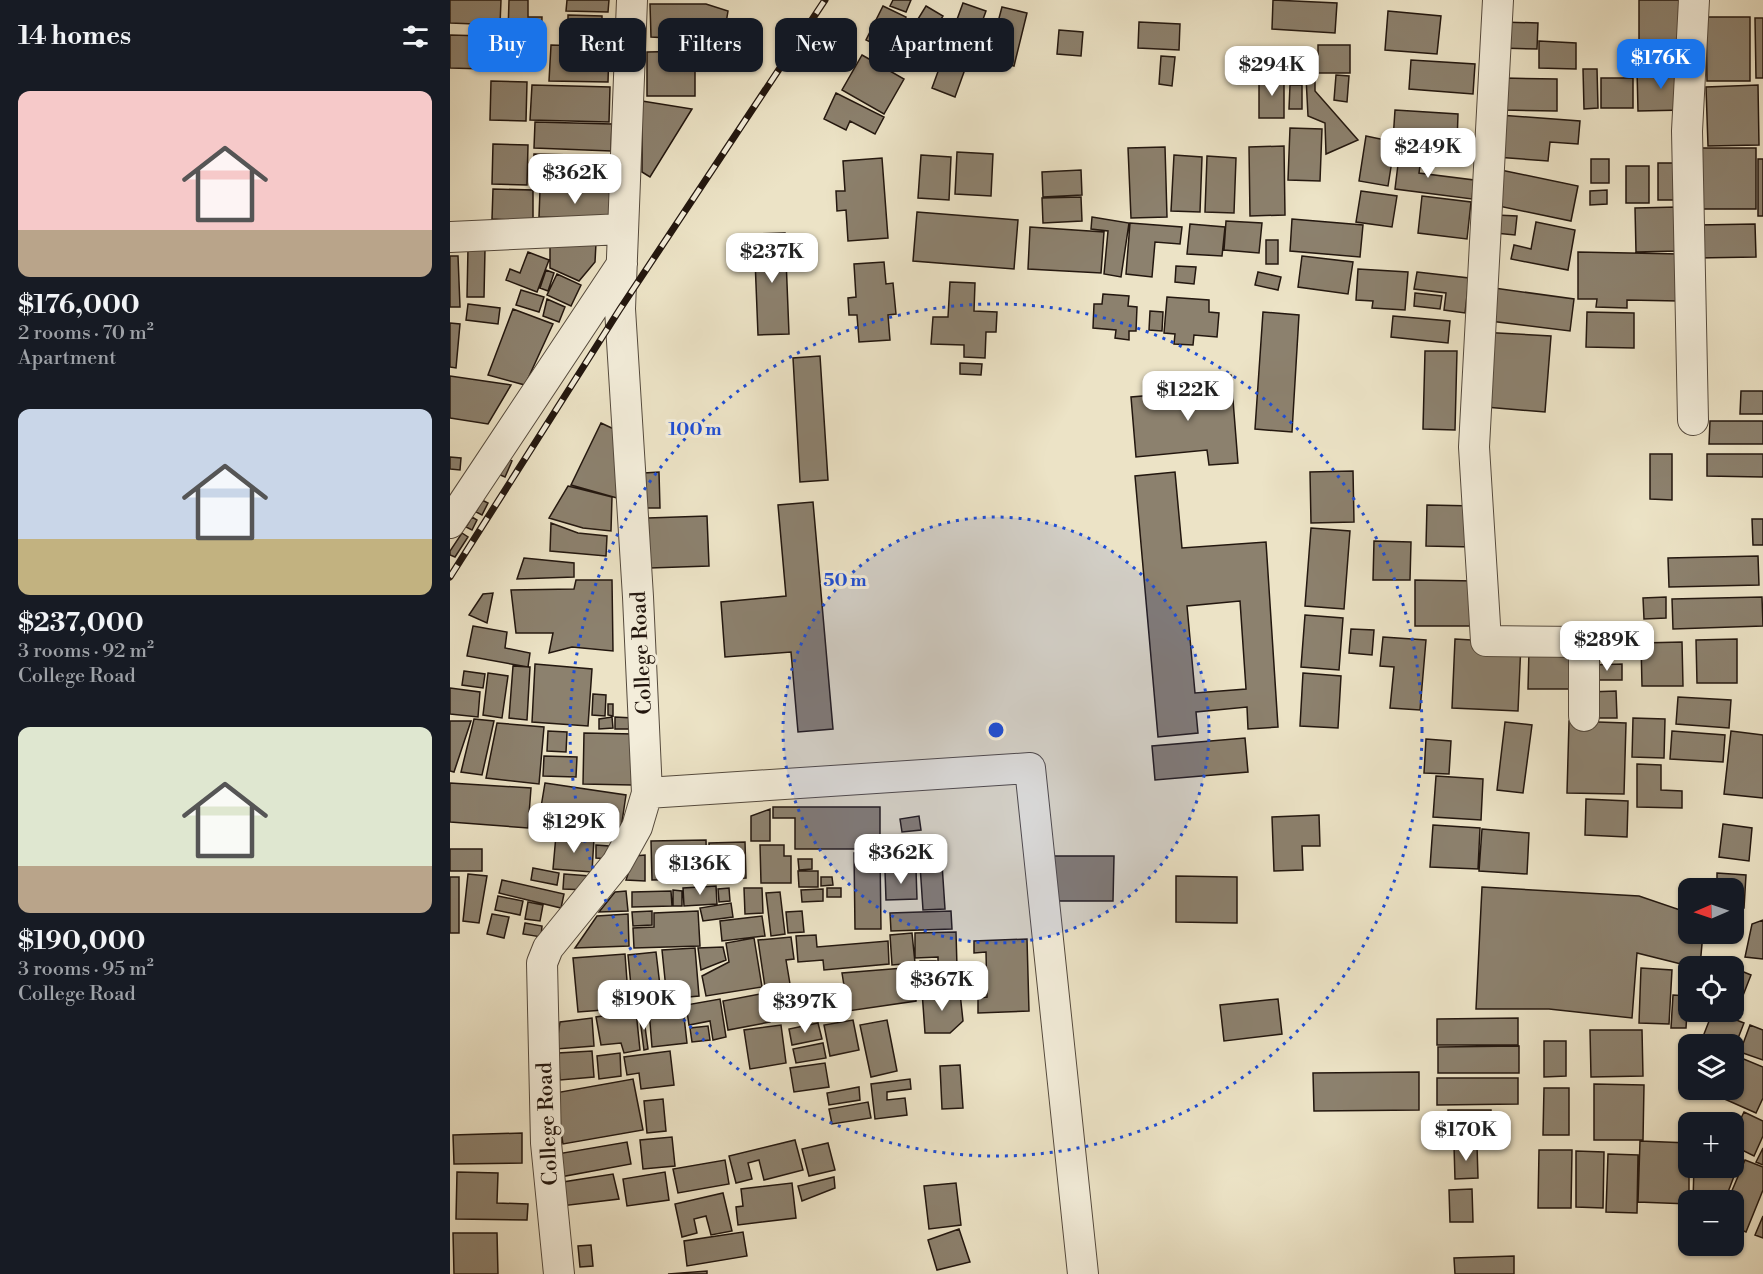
<!DOCTYPE html>
<html lang="en">
<head>
<meta charset="utf-8">
<style>
	body { margin:0; font-family:"Libre Bodoni",serif; background:#20242c; color:#f1f3f6; height:100vh; display:flex; flex-direction:column; font-size:22px; white-space:nowrap }
	* { box-sizing:border-box; margin:0 }
	p { font-size:20px; color:#9ea1a6 }
	.icon { flex:none; width:33px; height:33px; fill:none; stroke:currentColor; stroke-width:2; stroke-linecap:round; stroke-linejoin:round }
	.map { position:relative; flex:1; overflow:hidden }
	.sheet { display:flex; flex-direction:column; background:#171b24; width:450px }
	.sheet>* { flex:none }
	.hud { position:absolute; left:18px; top:18px; width:570px; height:54px; display:flex; gap:12px }
	.needle { width:39px; rotate:268deg }
	.buttons { position:absolute; left:1228px; top:878px; display:grid; gap:12px }
	.buttons a { display:grid; place-items:center; width:66px; height:66px; border-radius:12px; background:#171b24; box-shadow:0 2px 4px #0004; font-size:30px }
	.price { position:absolute; translate:-50% -51px; padding:0 14px; border-radius:12px; background:#fff; color:#222; font-size:20px; line-height:39px; filter:drop-shadow(0 2px 3px #0008) }
	.price::after { content:''; position:absolute; left:50%; top:36px; width:18px; height:14px; margin-left:-9px; background:inherit; clip-path:polygon(0 0,100% 0,50% 100%) }
	.price.active { background:#1a73e8; color:#fff }
	ul { padding:0; list-style:none }
	li { display:grid; align-content:center; gap:12px; height:318px; padding:0 18px }
	li span { display:grid; place-items:center; height:186px; border-radius:12px; color:#555 }
	li>.icon { margin-inline-start:auto }
	span .icon { width:108px; height:108px; fill:#fffc; stroke-width:1 }
	li b { font-size:26px }
	h2 { display:flex; justify-content:space-between; align-items:center; height:72px; padding:0 18px; font-size:26px }
	.chip { padding:0 21px; border-radius:12px; background:#171b24; box-shadow:0 2px 4px #0004; font-size:21px; line-height:54px }
	.chip.active { background:#1a73e8; color:#fff }
	main { display:flex; flex:1; min-height:0 }
	.map>svg:first-child { display:block }
</style>
</head>
<body>
<main>
<section class="sheet">
<h2>14 homes<svg class="icon" aria-label="filters" viewBox="0 0 24 24"><path d="M4 7h16M4 17h16"/><circle cx="9" cy="7" r="2"/><circle cx="15" cy="17" r="2"/></svg></h2>
<ul>
<li><span style="background:linear-gradient(#f6c9c9 75%,#b9a48a 0)"><svg class="icon" aria-label="home" viewBox="0 0 24 24"><path d="M3 11l9-7 9 7M6 9v11h12V9"/></svg></span><div><b>$176,000</b><p>2 rooms · 70 m²</p><p>Apartment</p></div></li>
<li><span style="background:linear-gradient(#c9d6e8 70%,#c2b280 0)"><svg class="icon" aria-label="home" viewBox="0 0 24 24"><path d="M3 11l9-7 9 7M6 9v11h12V9"/></svg></span><div><b>$237,000</b><p>3 rooms · 92 m²</p><p>College Road</p></div></li>
<li><span style="background:linear-gradient(#dfe7d0 75%,#b9a48a 0)"><svg class="icon" aria-label="home" viewBox="0 0 24 24"><path d="M3 11l9-7 9 7M6 9v11h12V9"/></svg></span><div><b>$190,000</b><p>3 rooms · 95 m²</p><p>College Road</p></div></li>
</ul>
</section>
<div class="map">
<svg width="1313" height="1274" viewBox="0 0 1313 1274">
	<rect width="100%" height="100%" fill="#ece3c6"/>
	<filter id="stains"><feTurbulence type="fractalNoise" baseFrequency=".00333" numOctaves="4"/><feColorMatrix values="0 0 0 0 .2 0 0 0 0 .09 0 0 0 0 .02 0 0 0 .5 -.17"/></filter>
	<radialGradient id="worn" r=".72"><stop offset=".6" stop-color="#630" stop-opacity="0"/><stop offset="1" stop-color="#630" stop-opacity=".3"/></radialGradient>
	<path fill="#8c816e" stroke="#23170f" stroke-width="1.5" fill-rule="evenodd" d="M0,0H51L50,25L0,23Z
		M59,0H78V17H92L90,67L57,66Z
		M117,0H159L158,12L116,11Z
		M443,0H461L456,12L440,6Z
		M823,0L887,3L885,33L822,29Z
		M1189,0H1233V60L1189,61Z
		M513,3L536,11L505,97L482,88Z
		M200,4H256L278,11L273,41L201,37Z
		M433,6L456,17L439,51L416,40Z
		M476,6L493,16L472,50L455,40Z
		M552,7L577,13L564,66L538,59Z
		M938,11L991,16L987,54L935,50Z
		M118,15L152,16V40L118,39Z
		M1256,17H1300V81H1257Z
		M1305,18H1313V78H1306Z
		M689,22L730,24L729,50L688,48Z
		M1051,22L1088,23L1087,49L1050,48Z
		M609,30L633,32L631,56L607,54Z
		M0,35L35,36V69L0,68Z
		M1089,41L1126,43V69L1089,68Z
		M101,45L159,47L158,82L99,81Z
		M453,45L463,50L456,63L446,57Z
		M868,45H900V73H868Z
		M245,51V96H197V52Z
		M412,55L454,79L434,114L392,90Z
		M711,56L725,57L722,86L709,84Z
		M961,60L1025,64L1023,94L959,89Z
		M1133,69H1147L1148,108L1134,109Z
		M1235,69V110L1188,111L1187,70Z
		M886,75L899,76L897,102L884,100Z
		M809,76H834V118H809Z
		M865,76V91L908,140L876,154L875,123L858,116L856,77Z
		M1054,78L1107,79V111L1054,110Z
		M1151,78H1183V108H1151Z
		M41,81L77,82L76,121L40,120Z
		M82,85L160,87L159,122L80,120Z
		M840,85H852V109H839Z
		M1308,85L1309,145L1258,146L1256,87Z
		M386,93L434,117L425,134L400,121L396,130L374,119Z
		M192,101L242,109L200,177L192,172Z
		M945,110L1008,114L1007,144L943,140Z
		M1049,115L1130,121L1128,144L1100,142L1098,161L1046,157Z
		M85,122L162,124L161,151L84,148Z
		M840,128L872,129L870,181L838,180Z
		M916,136L945,142L938,186L909,181Z
		M43,144L78,145L77,185L42,184Z
		M834,146L835,215L800,216L799,147Z
		M715,147L717,217L681,218L678,148Z
		M950,148L972,151L969,173L1024,180L1022,199L945,189Z
		M1251,148H1306V209H1251Z
		M507,152L543,154L541,196L505,194Z
		M84,154L164,156L163,188L83,186Z
		M471,155L501,157L499,200L468,198Z
		M724,155L752,157L750,212L721,211Z
		M757,156L786,158L784,213L755,212Z
		M432,158L438,238L398,241L396,210L387,211L386,191H395L393,161Z
		M1141,159H1159V183H1141Z
		M1308,159H1313V216H1308Z
		M1208,163H1231L1232,200H1208Z
		M1176,166H1199V203H1176Z
		M1046,169L1128,186L1121,221L1039,204Z
		M631,170L632,195L593,197L592,172Z
		M43,189L83,190V221L42,219Z
		M90,190L160,192V219L89,217Z
		M1157,190V204L1140,205V191Z
		M911,191L947,196L942,227L906,222Z
		M972,196L1021,202L1017,239L968,233Z
		M631,197L632,221L593,223L592,198Z
		M1228,207L1229,251L1186,252L1185,208Z
		M467,212L568,220L564,269L463,261Z
		M1046,215L1067,216L1065,235L1045,233Z
		M642,217L679,223L671,277L654,274L658,231L641,229Z
		M842,219L913,225L910,257L840,251Z
		M776,221L812,223L809,253L774,250Z
		M1086,222L1125,230L1118,270L1061,259L1064,245L1081,249Z
		M680,223L732,227L730,244L705,242L702,277L676,274Z
		M740,224L775,227L772,256L737,254Z
		M1305,224L1306,257L1247,258V225Z
		M580,227L654,232L651,273L578,269Z
		M335,233L339,334L308,335L304,234Z
		M816,240H828V264H816Z
		M146,243L145,262L129,281L100,268V244Z
		M18,248L35,249L34,297H17Z
		M78,252L99,260L87,292L56,280L60,269L70,273Z
		M1128,252L1230,254L1229,301L1177,300V308L1146,307L1147,299H1128Z
		M0,256H8L10,307H0Z
		M852,256L903,262L898,294L848,287Z
		M434,262L436,284L443,283L446,314L438,315L440,340L409,342L407,315H399L398,298L406,297L404,264Z
		M726,266L746,267L744,284L725,282Z
		M908,269L958,272L955,310L922,308L923,301L906,300Z
		M96,270L104,273L98,291L90,288Z
		M808,272L831,277L828,290L805,285Z
		M967,272L1019,278L1015,313L994,310L996,293L964,289Z
		M107,274L131,285L121,306L97,295Z
		M500,282L525,283L524,311L547,312L546,332H536L535,358L514,357V345L481,344L483,317H498Z
		M1044,288L1124,299L1120,331L1040,321Z
		M71,290L94,297L89,312L66,305Z
		M965,293L992,296L990,309L964,306Z
		M653,294L679,296L678,306L687,307L686,331H679V340L665,338L666,330L643,328L644,304H652Z
		M717,297L759,300V312L769,313L767,337L744,335L743,345L724,344L725,334L714,333Z
		M97,299L115,307L109,322L93,316Z
		M18,304L50,308L48,324L16,320Z
		M63,309L103,324L75,385L38,375Z
		M700,311L713,312L712,331L699,330Z
		M813,312L849,315L842,432L805,429Z
		M1137,312L1184,313V348L1136,347Z
		M943,316L1000,321L998,343L941,337Z
		M0,323L10,324L6,368L0,367Z
		M1029,332L1101,336L1095,412L1024,406Z
		M975,351H1007L1005,430L973,429Z
		M370,356L378,480L350,482L343,358Z
		M510,363L532,364L531,375L510,374Z
		M781,375L788,463L759,465L757,450L686,457L681,397L753,391L751,378Z
		M0,376L61,385L38,424L0,418Z
		M1291,391H1313V414H1290Z
		M1260,421H1313V444H1259Z
		M151,423L166,430L167,498L121,485Z
		M1200,454H1222V500L1200,499Z
		M1257,454H1313V477L1257,476Z
		M0,457L11,458L10,470L0,469Z
		M53,457L62,461L55,477L46,473Z
		M903,471L904,522L861,523L860,472Z
		M209,472L210,508H195L194,473Z
		M725,472L732,548L816,542L828,727L798,729L797,707L746,712L748,733L708,737L685,476ZM790,601L796,689L745,693L737,606Z
		M118,486L162,497L161,531L133,528L99,518Z
		M32,500L38,503L32,515L26,512Z
		M363,502L383,729L348,732L341,652L275,657L271,602L336,596L328,505Z
		M977,505L1026,506L1024,547L976,546Z
		M257,516L259,566L200,568L198,518Z
		M22,517L27,520L22,530L16,527Z
		M1302,519H1313V545H1303Z
		M101,523L128,533L157,536L156,556L100,551Z
		M861,528L900,531L894,609L855,606Z
		M12,533L18,537L5,557L0,555V551Z
		M924,541L961,542L960,580H923Z
		M1308,556L1309,585L1219,587L1218,558Z
		M74,558L124,563V577L67,579Z
		M126,580H162L163,651L122,647L99,653L103,633H66L61,590L124,589Z
		M965,580L1026,581V626H965Z
		M43,593L37,623L19,615L33,594Z
		M1216,597V618L1194,619L1193,598Z
		M1312,597L1313,626L1223,629L1222,599Z
		M855,615L893,618L889,670L851,667Z
		M23,626L57,632L55,648L80,653L78,667L17,656Z
		M901,629L924,630L922,655L899,653Z
		M933,637L976,640L970,710L940,708L944,667L930,666Z
		M1005,639L1071,643L1068,711L1002,708Z
		M1174,639V657H1140V640Z
		M1287,639V683H1247L1246,640Z
		M1232,642L1233,686H1192L1191,643Z
		M1079,650H1127V689H1078Z
		M85,664L142,669L138,726L82,722Z
		M1172,664V680H1141V665Z
		M63,666L80,667L77,720L59,718Z
		M14,671L35,674L33,688L12,685Z
		M38,673L58,676L52,718L33,715Z
		M853,673L891,676L888,728L850,726Z
		M0,688L30,692L28,717L0,714Z
		M1166,691L1167,718H1139L1138,692Z
		M143,694L156,695L155,716L142,715Z
		M1228,697L1281,700L1279,728L1226,724Z
		M158,704H163V716L158,715Z
		M162,717L163,728L149,729V719Z
		M165,717L183,718V729H165Z
		M1183,718L1215,719L1214,758L1182,757Z
		M24,719L44,721L32,775L11,772Z
		M0,721H21L4,772L0,771Z
		M1119,721L1176,723L1174,794L1117,793Z
		M1055,722L1082,725L1073,793L1047,790Z
		M47,723L94,727L89,784L36,778Z
		M98,731L117,732L116,752L97,751Z
		M1222,731L1275,735L1273,762L1220,759Z
		M1281,731L1313,735V798L1274,794Z
		M134,733L184,734L182,785L133,784Z
		M795,738L798,772L705,780L702,746Z
		M976,739L1001,741L999,774L974,773Z
		M94,756L127,757L126,777L93,776Z
		M1187,764L1211,765V790L1232,791V808L1187,807Z
		M986,776L1033,779L1031,820L983,817Z
		M0,783L81,788L78,828L0,822Z
		M95,783L176,795L170,835L88,825Z
		M1136,799L1178,801L1177,837L1135,835Z
		M323,807H430V849H345V818H323Z
		M320,809V841H301V816Z
		M869,815L870,846H852L853,870L824,871L822,817Z
		M469,816L471,830L452,832L450,819Z
		M1273,824L1302,828L1299,861L1269,857Z
		M983,825L1030,828L1028,869L980,867Z
		M1032,829L1079,833L1077,874L1029,871Z
		M106,835L144,838L142,872L103,869Z
		M256,840L257,879L202,880L201,841Z
		M295,842L296,878L260,879L259,843Z
		M146,845L159,846L158,859L146,858Z
		M310,845H334V856H341V883H311Z
		M0,849H32V871H0Z
		M430,852L431,929H405L404,853Z
		M195,855V881L176,880L184,856Z
		M603,856H664L663,901H603Z
		M348,859H362V869L349,870Z
		M492,864L495,909L473,910L470,865Z
		M83,868L109,873L107,885L81,880Z
		M466,869L467,899L436,900L435,871Z
		M348,871H368V887H349Z
		M1267,873L1296,875L1294,908H1284V888H1267Z
		M18,874L37,876L29,923L13,921Z
		M114,874L140,876L139,890L113,889Z
		M726,876L787,877V923L726,922Z
		M0,877H9V933H0Z
		M371,877H382L383,885L371,886Z
		M52,880L114,894L111,908L49,893Z
		M266,886L267,904L234,906L233,888Z
		M1032,887L1189,896L1239,913V933H1253L1250,966H1239L1187,953L1182,1018L1099,1009H1026Z
		M279,888L280,901L269,902L268,889Z
		M294,888H312L313,913L295,914Z
		M377,888H391V897H377Z
		M373,889V901L352,902L351,890Z
		M223,890L232,891V906H223Z
		M176,891L178,911L149,912L165,892Z
		M221,891L222,906L182,907V892Z
		M330,892L335,934L321,936L316,893Z
		M48,896L73,901L70,915L45,910Z
		M78,902L93,905L90,921L75,919Z
		M281,903L283,917L253,921L250,908Z
		M202,911V925L183,926L182,912Z
		M248,911L250,946L184,948L183,928L204,927V913Z
		M352,911L354,932L338,933L336,912Z
		M501,911L502,929L441,931L440,913Z
		M42,914L59,917L54,938L37,934Z
		M178,914L179,946L125,948L147,916Z
		M312,916L315,936L272,941L270,921Z
		M1313,920V959L1295,957L1302,924Z
		M75,923L92,926L91,937L73,934Z
		M506,932L507,967L488,968V957L465,958V933Z
		M462,933L465,963L442,965L440,935Z
		M366,935L367,947L438,941L439,964L374,970L373,960L348,962L346,936Z
		M341,937L344,959L336,960L340,984L315,987L308,940Z
		M304,938L312,987L256,996L252,976L279,962L276,943Z
		M577,939L579,1011L528,1013V998L537,997L536,952L524,953V941Z
		M273,947L276,960L251,970L248,948Z
		M245,948L249,996L217,999L212,950Z
		M206,952L212,1003L183,1007L178,955Z
		M175,954L179,1008L128,1012L123,958Z
		M470,961H486V971H506V989H470Z
		M466,967V1001L398,1011L392,973Z
		M1191,968L1222,970L1219,1024L1189,1023Z
		M1284,968L1301,975L1292,998L1284,995Z
		M472,991L510,993L513,1021L500,1033H475Z
		M315,993L320,1022L278,1030L273,1001Z
		M1223,995L1238,996L1236,1028H1221Z
		M270,999L276,1037L263,1040L260,1021L239,1025L236,1005Z
		M828,999L832,1034L774,1041L770,1005Z
		M233,1008L237,1043L202,1047L199,1011Z
		M186,1011L190,1050L174,1053L171,1043L151,1045L146,1017Z
		M1263,1011L1294,1023L1285,1046L1254,1034Z
		M189,1012H193L198,1049L194,1050Z
		M142,1018L144,1046L106,1049L110,1022Z
		M1068,1018V1045H987V1019Z
		M403,1020L409,1050L380,1056L374,1025Z
		M437,1020L447,1071L421,1077L410,1025Z
		M368,1023L372,1039L342,1045L339,1029Z
		M331,1025L336,1063L300,1069L294,1030Z
		M1300,1025L1313,1030V1060L1290,1052Z
		M258,1026L260,1040L242,1042L240,1028Z
		M1140,1030H1192L1193,1076L1141,1077Z
		M1094,1041H1116V1076L1094,1077Z
		M373,1043L376,1058L346,1063L343,1049Z
		M1069,1046V1073H988V1047Z
		M142,1051L144,1077L110,1080L108,1053Z
		M220,1051L224,1085L191,1089L189,1073L177,1075L174,1057Z
		M170,1053L171,1076L149,1079L147,1056Z
		M1284,1055L1313,1067V1098L1306,1113L1252,1089H1284Z
		M375,1063L379,1087L344,1092L340,1068Z
		M510,1065L513,1108L492,1109L490,1066Z
		M969,1072V1110L864,1111L863,1073Z
		M987,1078H1068V1104L987,1105Z
		M183,1079L193,1130L113,1144L105,1093Z
		M460,1079L461,1089L437,1092V1100L455,1098L457,1115L425,1119L421,1084Z
		M1144,1084L1194,1085L1193,1140H1144Z
		M409,1087L410,1100L379,1105L377,1093Z
		M1094,1088H1119V1135H1093Z
		M213,1099L216,1131L197,1133L194,1101Z
		M418,1102L421,1118L382,1124L379,1109Z
		M998,1110H1041V1139L998,1140Z
		M1294,1112L1313,1121V1136L1304,1156L1284,1146V1133Z
		M72,1133V1163L4,1164L3,1135Z
		M222,1137L225,1166L193,1169L190,1140Z
		M345,1140L353,1170L314,1180L309,1160L298,1163L302,1179L286,1183L279,1156Z
		M1190,1141L1239,1143V1204L1188,1202Z
		M177,1142L181,1164L110,1177L107,1154Z
		M378,1143L385,1170L359,1176L352,1149Z
		M1027,1145L1028,1178L1005,1179L1004,1146Z
		M1313,1148V1165L1306,1162Z
		M1089,1150H1122L1121,1208H1088Z
		M1126,1151L1154,1152L1153,1208L1126,1207Z
		M1158,1154L1188,1155L1187,1213L1156,1212Z
		M275,1160L279,1184L228,1193L223,1169Z
		M1284,1160L1289,1163L1275,1200H1243L1244,1167H1284Z
		M1295,1160L1313,1167V1190L1296,1232L1284,1227V1200H1278Z
		M7,1172L48,1173L47,1203L78,1204L77,1220L6,1219Z
		M215,1172L219,1200L177,1206L173,1179Z
		M163,1174L169,1199L111,1206L113,1182Z
		M384,1177L385,1188L352,1201L348,1186Z
		M342,1183L346,1218L288,1225L286,1207L293,1206L291,1189Z
		M506,1183L511,1225L479,1229L474,1186Z
		M1022,1189L1023,1222H1000L999,1190Z
		M273,1193L282,1231L261,1235L256,1216L244,1219L247,1233L232,1237L225,1204Z
		M1313,1216V1238L1305,1235Z
		M509,1229L520,1262L487,1270L478,1240Z
		M293,1232L297,1256L237,1266L234,1241Z
		M3,1233H47L48,1274H4Z
		M141,1245L143,1266L130,1267L128,1246Z
		M1064,1256V1274H1005L1004,1258Z
		M257,1271V1274H218Z"/>
	<g fill="none" stroke-linecap="round" stroke-linejoin="round">
		<defs>
			<path id="minor" d="M1048,0L1024,447L1036,641L1134,642V716
				M0,237L173,229
				M1243,420L1237,131L1244,0
				M0,523L172,264
				M197,793L580,768L633,1274
				M109,1274L96,1143L92,963L98,948L167,863L187,827L197,793L188,597L170,309L182,0"/>
		</defs>
		<use href="#minor" stroke="#554a3d" stroke-width="32"/>
		<use href="#minor" stroke="#f3edda" stroke-width="30"/>
		<defs>
			<path id="rail" d="M0,577L170,309L375,0"/>
		</defs>
		<use href="#rail" stroke="#23170f" stroke-width="7"/>
		<use href="#rail" stroke="#f3edda" stroke-width="4.5" stroke-dasharray="14" stroke-linecap="butt"/>
	</g>
	<circle cx="546" cy="730" r="213" fill="#1d4ed8" fill-opacity=".12"/>
	<g fill="none" stroke="#1d4ed8" stroke-width="3" stroke-dasharray="3 6">
		<circle cx="546" cy="730" r="213"/>
		<circle cx="546" cy="730" r="426"/>
	</g>
	<g text-anchor="middle" stroke-width="6" stroke-linejoin="round" paint-order="stroke">
		<g font-size="21" fill="#23170f" stroke="#f3edda">
			<text transform="translate(191 653) rotate(-93)" y="7">College Road</text>
			<text transform="translate(97 1124) rotate(-93)" y="7">College Road</text>
		</g>
	</g>
	<circle cx="546" cy="730" r="9" fill="#1d4ed8" stroke="#f3edda" stroke-width="3"/>
	<g font-size="18" text-anchor="middle" font-weight="bold" fill="#1d4ed8" stroke="#f3edda" stroke-width="6" stroke-linejoin="round" paint-order="stroke">
		<text x="245" y="435">100 m</text>
		<text x="395" y="586">50 m</text>
	</g>
	<rect width="100%" height="100%" filter="url(#stains)"/>
	<rect width="100%" height="100%" fill="url(#worn)"/>
</svg>
<div class="buttons">
<a><svg class="needle" viewBox="-14 -14 28 28"><path d="M0-13l5 13h-10z" fill="#e53935"/><path d="M0 13l5-13h-10z" fill="#9ea1a6"/></svg></a>
<a><svg class="icon" aria-label="locate" viewBox="0 0 24 24"><circle cx="12" cy="12" r="6"/><path d="M12 2v4M12 18v4M2 12h4M18 12h4"/></svg></a>
<a><svg class="icon" aria-label="layers" viewBox="0 0 24 24"><path d="M12 4l9 5-9 5-9-5zM3 14l9 5 9-5"/></svg></a>
<a>+</a>
<a>−</a>
</div>
<b class="price active" style="left:1211px;top:90px">$176K</b>
<b class="price" style="left:822px;top:97px">$294K</b>
<b class="price" style="left:978px;top:179px">$249K</b>
<b class="price" style="left:125px;top:205px">$362K</b>
<b class="price" style="left:322px;top:284px">$237K</b>
<b class="price" style="left:738px;top:422px">$122K</b>
<b class="price" style="left:1157px;top:672px">$289K</b>
<b class="price" style="left:124px;top:854px">$129K</b>
<b class="price" style="left:451px;top:885px">$362K</b>
<b class="price" style="left:250px;top:896px">$136K</b>
<b class="price" style="left:492px;top:1012px">$367K</b>
<b class="price" style="left:194px;top:1031px">$190K</b>
<b class="price" style="left:355px;top:1034px">$397K</b>
<b class="price" style="left:1016px;top:1162px">$170K</b>
<div class="hud">
<a class="chip active">Buy</a>
<a class="chip">Rent</a>
<a class="chip">Filters</a>
<a class="chip">New</a>
<a class="chip">Apartment</a>
</div>
</div>
</main>
</body>
</html>
